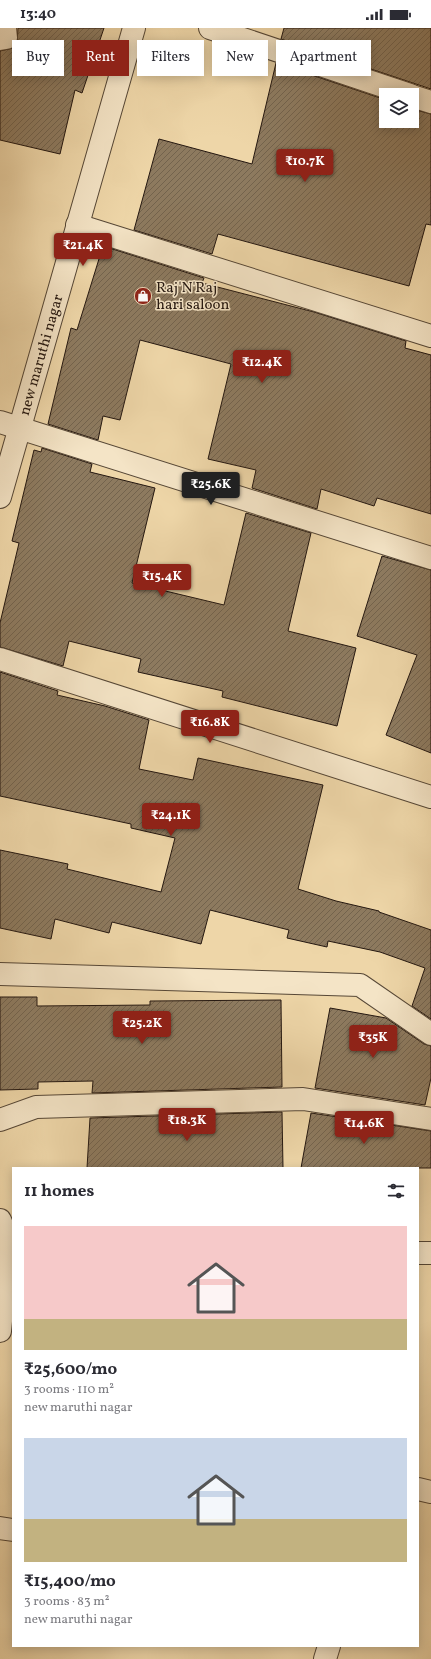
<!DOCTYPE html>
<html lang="en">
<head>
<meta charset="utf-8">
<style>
	body { margin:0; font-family:Vollkorn,serif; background:#f2f2f3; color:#2b2b33; height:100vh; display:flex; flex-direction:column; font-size:15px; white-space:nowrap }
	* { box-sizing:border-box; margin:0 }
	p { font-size:13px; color:#7c7c81 }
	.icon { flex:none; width:22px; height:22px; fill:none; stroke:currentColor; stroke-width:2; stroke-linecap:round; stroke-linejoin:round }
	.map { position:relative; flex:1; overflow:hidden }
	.sheet { position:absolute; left:12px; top:1139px; width:407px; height:480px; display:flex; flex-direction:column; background:#fff; border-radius:0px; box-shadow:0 2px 10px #0003 }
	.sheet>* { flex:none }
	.guide { position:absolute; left:12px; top:12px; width:407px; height:36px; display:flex; gap:8px }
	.controls { position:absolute; left:379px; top:60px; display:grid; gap:8px }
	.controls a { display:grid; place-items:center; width:40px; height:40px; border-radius:0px; background:#fff; box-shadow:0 2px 10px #0003; font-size:20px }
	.price { position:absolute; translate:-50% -34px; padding:0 9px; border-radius:4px; background:#8f2418; color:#fff; font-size:13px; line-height:26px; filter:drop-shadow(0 1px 2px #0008) }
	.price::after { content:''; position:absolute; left:50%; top:24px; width:12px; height:9px; margin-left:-6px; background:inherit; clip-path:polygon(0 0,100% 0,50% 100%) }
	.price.on { background:#222; color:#fff }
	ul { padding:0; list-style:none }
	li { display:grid; align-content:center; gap:8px; height:212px; padding:0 12px }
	li span { display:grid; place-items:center; height:124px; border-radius:0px; color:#555 }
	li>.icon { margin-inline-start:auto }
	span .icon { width:72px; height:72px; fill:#fffc; stroke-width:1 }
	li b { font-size:17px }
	h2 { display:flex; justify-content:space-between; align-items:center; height:48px; padding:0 12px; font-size:17px }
	.pill { padding:0 14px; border-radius:0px; background:#fff; box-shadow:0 2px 10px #0003; font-size:14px; line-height:36px }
	.pill.on { background:#8f2418; color:#fff }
	.status { display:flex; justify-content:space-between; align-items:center; height:28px; padding:0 20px; background:#fff; direction:ltr }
	.status svg { height:11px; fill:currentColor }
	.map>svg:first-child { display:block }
</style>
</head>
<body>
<div class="status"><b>13:40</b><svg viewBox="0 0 49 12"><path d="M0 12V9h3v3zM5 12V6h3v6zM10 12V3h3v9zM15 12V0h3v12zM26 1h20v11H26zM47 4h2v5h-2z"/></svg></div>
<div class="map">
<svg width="431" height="1631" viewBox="0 0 431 1631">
	<defs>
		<pattern id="building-hatch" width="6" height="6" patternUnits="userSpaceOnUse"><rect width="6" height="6" fill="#8d7a5f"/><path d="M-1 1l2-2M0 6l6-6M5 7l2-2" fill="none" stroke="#73634d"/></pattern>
	</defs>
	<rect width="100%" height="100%" fill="#eed6a8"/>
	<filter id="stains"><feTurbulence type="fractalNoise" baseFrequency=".005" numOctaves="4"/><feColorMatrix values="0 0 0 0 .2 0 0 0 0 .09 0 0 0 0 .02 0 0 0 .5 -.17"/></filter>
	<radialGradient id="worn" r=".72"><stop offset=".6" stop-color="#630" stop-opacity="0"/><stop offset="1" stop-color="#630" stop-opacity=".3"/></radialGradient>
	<path fill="url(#building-hatch)" stroke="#241710" d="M18,0H104L82,65L75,62L60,126L0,112V23L13,20L17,15Z
		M284,0H431V61L281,11Z
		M276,35L386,72V93H412V81L431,86V197L426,196L409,258L218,206L212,226L134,202L159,111L252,136Z
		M103,218L204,250L202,255L314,284L406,313L405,320L431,327V486L377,470L374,478L321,461L317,481L252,460L256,442L208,431L231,336L140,312L120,392L103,388L98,412L48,396L71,300L77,302Z
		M42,420L92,436L90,444L155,460L132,555L224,577L246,485L311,505L288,603L356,620L337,698L222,669L223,663L138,644L141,631L69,613L63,638L0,619V595L19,515L12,513L34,422L41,424Z
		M382,528L431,542V725L386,707L417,627L357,608Z
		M0,644L58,663L57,667L105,678L149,692L139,741L193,752L198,730L323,757L298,861L336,873L379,883V884L431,902V991L412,978L425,940L380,924L328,913L327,919L287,910L289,902L210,882L201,916L112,894L109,905L55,891L51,911L0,900V822L68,836L67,841L161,864L175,810L131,800V796L0,768Z
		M0,969H37V978L150,977V973L281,972L282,1059L92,1065L93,1053L38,1054V1061L0,1062Z
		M330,980L386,990L424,1016L431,1018V1050L425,1077L315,1060Z
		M282,1084L283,1140H87L90,1090Z
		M311,1085L431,1103V1140H301Z"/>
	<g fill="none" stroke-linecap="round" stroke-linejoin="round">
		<defs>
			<g id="minor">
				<path d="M210,0L410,67"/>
				<path d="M0,11L6,10L5,0"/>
				<path d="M412,68L431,74"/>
				<path d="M77,197L431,308"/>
				<path d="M0,394L431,530"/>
				<path id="s1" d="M0,469L134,0"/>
				<path d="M0,631L431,769"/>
				<path d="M0,946L360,957L431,1006"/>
				<path d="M0,1092L36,1079L303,1071L431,1091"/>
				<path d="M0,1192L9,1213L0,1303"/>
				<path d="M418,1225H431"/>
				<path d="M418,1461L431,1464"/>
				<path d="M0,1500L13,1502"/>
				<path d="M325,1631L329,1618"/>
			</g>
		</defs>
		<use href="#minor" stroke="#564736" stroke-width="24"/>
		<use href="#minor" stroke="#f4e4c6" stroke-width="22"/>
	</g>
	<defs>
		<symbol id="shop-disc" viewBox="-11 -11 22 22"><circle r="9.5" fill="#8f2418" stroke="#f4e4c6"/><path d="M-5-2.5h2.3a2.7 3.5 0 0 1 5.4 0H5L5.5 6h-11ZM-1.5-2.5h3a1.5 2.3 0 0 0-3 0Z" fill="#fff"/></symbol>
	</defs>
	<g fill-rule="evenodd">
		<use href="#shop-disc" x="133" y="258" width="20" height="20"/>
	</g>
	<g text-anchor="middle" stroke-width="3" stroke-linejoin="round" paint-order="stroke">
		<g font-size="15" fill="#241710" stroke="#f4e4c6" text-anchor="start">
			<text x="156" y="264">Raj'N'Raj<tspan x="156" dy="17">hari saloon</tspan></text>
		</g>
		<g font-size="15" fill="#241710" stroke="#f4e4c6">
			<text dy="5" stroke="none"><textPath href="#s1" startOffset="148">new maruthi nagar</textPath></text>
		</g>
	</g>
	<rect width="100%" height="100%" filter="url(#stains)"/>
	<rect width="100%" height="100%" fill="url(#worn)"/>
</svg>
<div class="controls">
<a><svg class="icon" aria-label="layers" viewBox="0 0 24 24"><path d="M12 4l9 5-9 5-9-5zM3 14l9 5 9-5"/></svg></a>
</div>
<b class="price" style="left:305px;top:155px">₹10.7K</b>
<b class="price" style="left:83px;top:239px">₹21.4K</b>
<b class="price" style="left:262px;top:356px">₹12.4K</b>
<b class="price on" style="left:211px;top:478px">₹25.6K</b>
<b class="price" style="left:162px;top:570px">₹15.4K</b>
<b class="price" style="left:210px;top:716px">₹16.8K</b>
<b class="price" style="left:171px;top:809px">₹24.1K</b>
<b class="price" style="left:142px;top:1017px">₹25.2K</b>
<b class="price" style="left:373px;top:1031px">₹35K</b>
<b class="price" style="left:187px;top:1114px">₹18.3K</b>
<b class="price" style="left:364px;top:1117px">₹14.6K</b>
<div class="guide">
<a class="pill">Buy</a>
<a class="pill on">Rent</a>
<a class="pill">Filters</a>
<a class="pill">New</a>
<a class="pill">Apartment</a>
</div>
<section class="sheet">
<h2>11 homes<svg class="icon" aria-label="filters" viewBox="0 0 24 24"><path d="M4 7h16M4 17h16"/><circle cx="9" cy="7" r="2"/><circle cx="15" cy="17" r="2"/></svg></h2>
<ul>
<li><span style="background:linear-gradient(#f6c9c9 75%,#c2b280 0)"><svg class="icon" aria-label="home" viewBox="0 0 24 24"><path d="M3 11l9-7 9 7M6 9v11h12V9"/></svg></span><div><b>₹25,600/mo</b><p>3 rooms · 110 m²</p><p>new maruthi nagar</p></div></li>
<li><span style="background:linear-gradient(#c9d6e8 65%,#c2b280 0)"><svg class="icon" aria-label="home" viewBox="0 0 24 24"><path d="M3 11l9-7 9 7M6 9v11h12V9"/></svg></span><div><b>₹15,400/mo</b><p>3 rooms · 83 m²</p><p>new maruthi nagar</p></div></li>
</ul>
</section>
</div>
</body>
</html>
